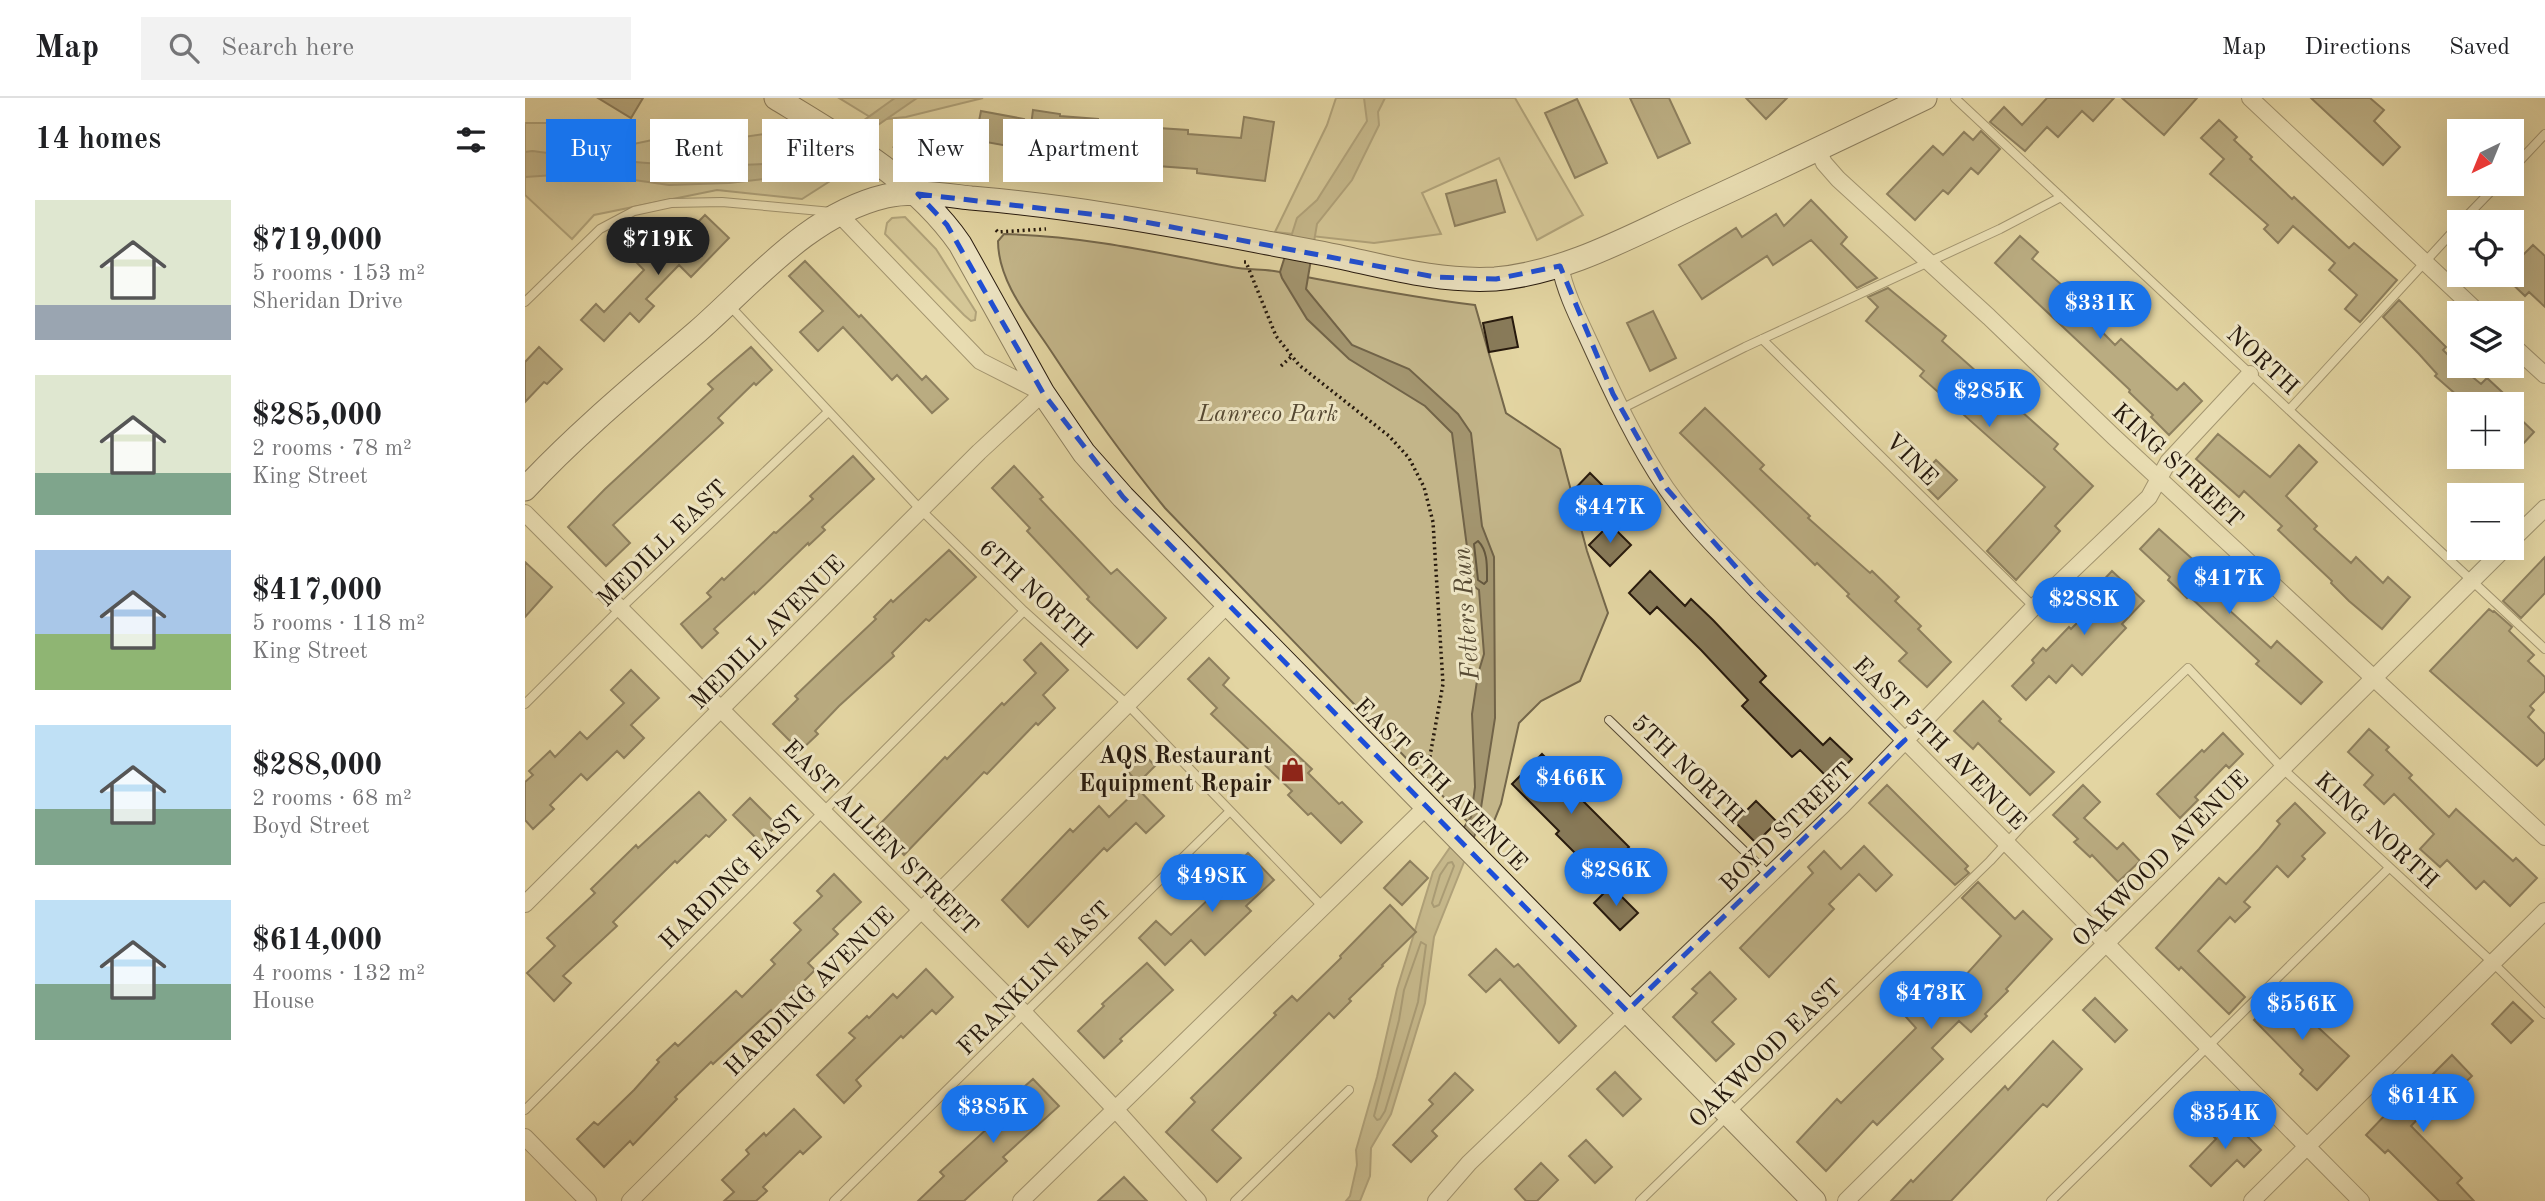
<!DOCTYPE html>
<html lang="en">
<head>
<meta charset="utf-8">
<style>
	body { margin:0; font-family:"Old Standard TT",serif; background:#f2f2f2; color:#202124; height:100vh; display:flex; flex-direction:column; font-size:26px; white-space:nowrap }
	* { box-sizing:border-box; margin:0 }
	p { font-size:23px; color:#757577 }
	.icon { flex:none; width:38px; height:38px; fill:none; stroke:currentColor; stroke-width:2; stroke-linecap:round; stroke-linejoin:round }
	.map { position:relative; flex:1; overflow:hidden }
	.sheet { display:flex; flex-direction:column; background:#fff; width:525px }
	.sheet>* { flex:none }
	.top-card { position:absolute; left:21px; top:21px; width:665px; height:63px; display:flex; gap:14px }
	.needle { width:46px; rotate:223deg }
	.fabs { position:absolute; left:1922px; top:21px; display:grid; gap:14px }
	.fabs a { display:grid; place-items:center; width:77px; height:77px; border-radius:0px; background:#fff; box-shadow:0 7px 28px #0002; font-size:35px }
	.price { position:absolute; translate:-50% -60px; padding:0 16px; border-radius:24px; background:#1a73e8; color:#fff; font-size:23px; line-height:46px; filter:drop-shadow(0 2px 4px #0008) }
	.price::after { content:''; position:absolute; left:50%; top:42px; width:21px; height:16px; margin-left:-10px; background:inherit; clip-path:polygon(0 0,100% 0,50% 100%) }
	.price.on { background:#222; color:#fff }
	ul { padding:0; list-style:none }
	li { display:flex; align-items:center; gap:21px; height:175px; padding:0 35px }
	li span { display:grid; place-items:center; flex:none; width:196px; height:140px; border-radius:0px; color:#555 }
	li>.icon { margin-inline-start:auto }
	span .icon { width:84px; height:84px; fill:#fffc; stroke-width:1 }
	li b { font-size:30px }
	h2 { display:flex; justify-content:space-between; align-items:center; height:84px; padding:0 35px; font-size:30px }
	.pill { padding:0 24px; border-radius:0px; background:#fff; box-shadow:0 7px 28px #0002; font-size:24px; line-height:63px }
	.pill.on { background:#1a73e8; color:#fff }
	header { display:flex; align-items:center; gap:42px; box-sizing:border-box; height:98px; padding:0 35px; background:#fff; border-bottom:2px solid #e0e0e0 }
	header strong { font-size:33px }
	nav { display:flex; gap:38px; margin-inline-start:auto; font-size:24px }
	.search { width:490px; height:63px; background:#f2f2f2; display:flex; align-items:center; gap:18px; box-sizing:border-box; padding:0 24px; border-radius:0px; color:#757577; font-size:26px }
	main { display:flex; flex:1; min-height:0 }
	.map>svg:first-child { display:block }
</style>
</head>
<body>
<header>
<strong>Map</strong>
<div class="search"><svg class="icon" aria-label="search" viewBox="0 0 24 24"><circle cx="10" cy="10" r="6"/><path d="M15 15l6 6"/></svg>Search here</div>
<nav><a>Map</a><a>Directions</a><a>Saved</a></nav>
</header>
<main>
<section class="sheet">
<h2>14 homes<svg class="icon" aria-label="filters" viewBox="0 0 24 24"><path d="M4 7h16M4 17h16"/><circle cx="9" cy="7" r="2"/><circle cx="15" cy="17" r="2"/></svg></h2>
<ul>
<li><span style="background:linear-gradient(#dfe7d0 75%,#9aa5b1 0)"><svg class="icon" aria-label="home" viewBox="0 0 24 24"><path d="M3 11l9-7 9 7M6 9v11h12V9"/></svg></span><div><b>$719,000</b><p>5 rooms · 153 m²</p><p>Sheridan Drive</p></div></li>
<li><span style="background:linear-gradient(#dfe7d0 70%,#7fa58c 0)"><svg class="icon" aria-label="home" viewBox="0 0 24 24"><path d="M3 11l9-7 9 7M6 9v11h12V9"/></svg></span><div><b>$285,000</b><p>2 rooms · 78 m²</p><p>King Street</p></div></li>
<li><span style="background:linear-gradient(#a9c7e8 60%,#8fb573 0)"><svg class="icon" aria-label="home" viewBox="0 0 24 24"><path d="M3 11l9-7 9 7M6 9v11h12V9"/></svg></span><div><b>$417,000</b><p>5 rooms · 118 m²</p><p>King Street</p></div></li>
<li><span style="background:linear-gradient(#bfe0f5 60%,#7fa58c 0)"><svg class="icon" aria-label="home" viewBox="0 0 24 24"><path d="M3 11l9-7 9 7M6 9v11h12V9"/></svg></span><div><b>$288,000</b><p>2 rooms · 68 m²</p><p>Boyd Street</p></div></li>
<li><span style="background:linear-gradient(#bfe0f5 60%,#7fa58c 0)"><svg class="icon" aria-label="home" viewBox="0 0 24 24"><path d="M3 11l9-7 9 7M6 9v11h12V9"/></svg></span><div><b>$614,000</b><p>4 rooms · 132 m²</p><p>House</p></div></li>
</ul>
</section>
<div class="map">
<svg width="2020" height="1103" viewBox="0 0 2020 1103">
	<rect width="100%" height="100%" fill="#e3d5a2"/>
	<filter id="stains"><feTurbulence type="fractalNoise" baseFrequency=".00286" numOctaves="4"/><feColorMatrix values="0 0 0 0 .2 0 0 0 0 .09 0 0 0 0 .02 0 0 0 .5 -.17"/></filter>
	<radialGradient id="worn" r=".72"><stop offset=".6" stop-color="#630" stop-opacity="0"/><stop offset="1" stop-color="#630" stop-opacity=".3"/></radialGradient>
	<path fill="#c3b589" stroke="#74674b" stroke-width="2" d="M314,0H458L381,19L350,22Z
		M811,0H990L1058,117L1012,142L974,60L897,95L916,136L849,145L750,134L802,27Z
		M0,25H37L85,51L132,41L212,40L252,34L313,78L277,101L192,92L69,117L47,141L0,97Z
		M380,119L411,151L451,214L450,222L446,223L439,217L360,136L362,125L367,120Z
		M479,136C559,138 629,154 707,169C721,172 735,171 749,173C816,185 882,199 950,207L981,315L1035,351L1062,453L1083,515L1055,583L1016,603L994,625L976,706L961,743L640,410C599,360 562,308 526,253C505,221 473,184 473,143Z"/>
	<path fill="#a3956f" stroke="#716348" stroke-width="2" d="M370,0H392L282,76L204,85L144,87L60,75L0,79V54L7,53C76,61 146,70 216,67C235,66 256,67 274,60C308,47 340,21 370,0Z
		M839,0H860L853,14L854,27L827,82L792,126L781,191L827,247L884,271L933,316L946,335L957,428L969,459L970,620L953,729L909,839L900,905L866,1016L846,1050L845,1078L835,1103H821L825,1098L832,1067L831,1052L852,979L872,891L908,774L946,719L950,689L947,616L953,576L959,556L954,492L947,487L927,335L900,308L824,261L782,221L757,180L755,174L772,120L792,102L842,23Z"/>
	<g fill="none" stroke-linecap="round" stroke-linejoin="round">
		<path stroke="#64573e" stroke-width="2" d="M953,443C963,453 962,468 962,483L959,486L953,482L949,446Z
			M927,764L929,768L914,807L909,809L907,805L915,777L923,765Z
			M896,844L901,847L893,904L860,1013L855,1021L852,1022L849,1018L874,922L879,892Z"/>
	</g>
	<path fill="#887b5a" stroke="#26190d" stroke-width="2" d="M73,0H118L106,20Z
		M1105,0H1144L1165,45L1133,60Z
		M1221,0H1262L1241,21Z
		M1522,0H1589L1568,23L1557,13L1533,39L1522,29L1500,53L1465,24L1479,9L1497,27Z
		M1597,0H1672L1639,37Z
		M1786,0H1845L1859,12L1849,23L1875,49L1858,67Z
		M1052,1L1082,65L1050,80L1020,15Z
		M508,12L535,16V18L573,21V26L663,32V36L716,40L719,19L749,24L740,83L672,75V71L578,64V59L536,56L538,41L505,36Z
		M456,13L499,21L494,50L461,44L462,35L452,33Z
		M1694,22L1712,39L1709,42L1727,59L1725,61L1767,101L1769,99L1824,150L1829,145L1872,182L1835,224L1820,211L1832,197L1804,172L1810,165L1768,128L1753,145L1739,131L1743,127L1685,76L1699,61L1676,40Z
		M1456,33L1475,51L1453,76L1446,70L1423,96L1418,92L1390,122L1362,96L1408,48L1418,57L1439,34L1448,42Z
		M971,82L980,114L930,128L921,96Z
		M1286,102L1322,139L1316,146L1352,180L1332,190L1286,142L1248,167L1242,158L1177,201L1154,167L1211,130L1217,139L1251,116L1259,128Z
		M180,117L204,140L166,179L154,167L121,201L129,208L114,224L105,215L79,243L56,222L71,206L79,214L119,172L112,165L126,149L138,160Z
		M1495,138L1513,154L1507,161L1538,188L1535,191L1590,247L1596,241L1652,292L1659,285L1677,303L1644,337L1626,319L1628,317L1604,294L1605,292L1470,165Z
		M2008,147L2020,158V209L2004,194L2000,198L1978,177H1986V169Z
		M280,163L334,219L336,217L397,282L401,278L423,301L407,315L372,277L367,282L318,229L293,253L275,234L298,213L264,178Z
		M1363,190L1421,238L1417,243L1533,346L1529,351L1568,388L1530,428L1535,433L1491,482L1462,453L1520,389L1395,278L1399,273L1341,223L1353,209L1343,199Z
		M1874,202L1921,249L1918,252L1934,268L1956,286L1962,280L1990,306H1942L1910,278L1912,276L1894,256L1858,219Z
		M1128,213L1151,260L1125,273L1102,225Z
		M987,219L993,249L964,254L958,225Z
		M14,249L37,271L22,286L19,284L0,304V264Z
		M226,249L247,272L231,287L229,285L193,320L198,325L88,427L105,445L81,468L43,429L80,391L188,291L183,286Z
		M1180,310L1239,367L1235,371L1285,418L1283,420L1345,475L1347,473L1374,499L1370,503L1396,528L1393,531L1426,564L1402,589L1374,563L1382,555L1322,498L1324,496L1292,465L1290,467L1155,335Z
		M1986,312L2009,334L1986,359Z
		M1693,336L1745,379L1774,347L1792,364L1761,398L1792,428L1789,431L1826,465L1831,459L1858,485L1863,479L1885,499L1857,531L1824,503L1806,485L1807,483L1753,432L1757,428L1719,393L1714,399L1671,361Z
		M328,358L349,381L297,429L300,432L284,447L283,445L230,496L229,494L189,531L193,535L177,550L156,526L186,499L182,495L197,480L199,482L249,434L251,435L288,401L285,398Z
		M1411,362L1432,382L1413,401L1393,381Z
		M489,368L518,399L515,401L586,476L592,471L641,520L612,550L562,501L564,499L502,433L505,430L467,390Z
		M1065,375L1086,396L1065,418L1044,397Z
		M1085,426L1106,447L1085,468L1064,447Z
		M1634,431L1712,501L1703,511L1746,550L1752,543L1797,584L1776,606L1731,566L1734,563L1664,498L1662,500L1643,482L1645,479L1615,451Z
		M424,452L451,479L404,523L401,521L367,555L369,558L314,608L290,633L293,636L275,653L248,626L273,601L270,598L297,572L351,521L349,519L366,502L368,504Z
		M2020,459V495L1996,520L1978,503Z
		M0,464L27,489L0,519Z
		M1125,473L1160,508L1166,501L1188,522L1241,578L1235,584L1298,647L1305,640L1327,661L1306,683L1275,652L1267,659L1217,608L1223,602L1176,552L1132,509L1125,516L1104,495Z
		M1587,473L1619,503L1597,526L1601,530L1557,577L1547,567L1531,585L1524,578L1501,602L1487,588L1509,565L1507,562L1518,550L1521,553L1544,529L1546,531L1578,499L1570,491Z
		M1964,511L1968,514L1969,513L1987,529L1984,533L2009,557L2003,563L2020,579V593L2005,608L2009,612L2003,619L2020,636V660L2012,668L1905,573Z
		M516,545L543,572L518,597L530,610L513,627L511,625L462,676L459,674L379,757L352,729L420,659L422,661L477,605L479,607L511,575L499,562Z
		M684,560L704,580L698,587L787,671L783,675L814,706L817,704L837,724L816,745L786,715L783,717L763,697L767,693L686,616L692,610L663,581Z
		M106,572L134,600L106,627L119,640L99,660L92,653L62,682L56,676L25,707L29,711L8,731L0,722V684L8,677L4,673L25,653L30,659L55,634L62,641L99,605L86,592Z
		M1458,603L1476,621L1474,623L1529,674L1505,697L1453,645L1448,651L1429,633Z
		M1844,631L1864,649L1861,652L1887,677L1884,680L1924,719L1931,711L1988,763L1991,760L2012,780L1985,808L1959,783L1951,791L1922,762L1915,769L1895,751L1909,736L1869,696L1859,706L1839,687L1848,677L1823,654Z
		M1698,635L1718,656L1704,670L1701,667L1670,699L1673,702L1655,720L1632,696L1677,652L1679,654Z
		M616,653L630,668L613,685L599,669Z
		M1017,656L1060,699L1057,702L1104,749L1074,779L1031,736L1034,733L987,686Z
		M1362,687L1443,768L1440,771L1444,775L1430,787L1344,705Z
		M1558,687L1575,704L1559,720L1592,751L1598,745L1615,763L1593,784L1567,757L1565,759L1549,744L1553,741L1528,717Z
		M613,691L639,718L621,735L611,725L582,753L579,750L503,829L477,802L545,731L548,734L574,708L584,719Z
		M174,694L201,722L184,739L181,737L152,765L150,763L88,824L92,828L38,878L46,885L29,903L2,875L30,848L22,840L70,795L66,791L111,747L113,750Z
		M225,700L252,727L235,744L208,717Z
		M1231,703L1252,724L1231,745L1210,724Z
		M1770,705L1800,735L1777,758L1780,761L1763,779L1752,768L1719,804L1725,809L1710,824L1705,819L1673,853L1720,899L1704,916L1656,869L1654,872L1631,850L1694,780L1701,786L1734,751L1755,726L1752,723Z
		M1339,748L1367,777L1351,793L1334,776L1304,806L1309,811L1244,879L1215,850L1288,775L1283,769L1299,753L1316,771Z
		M723,755L749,782L721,808L726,813L680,857L666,842L640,867L614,840L631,823L646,837L710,776L706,771Z
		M885,763L903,780L877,807L859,790Z
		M309,776L336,804L308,831L313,836L283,865L290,872L265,897L269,902L252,919L246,912L188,966L186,964L150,999L152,1001L108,1047L105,1043L79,1069L52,1041L69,1024L73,1027L109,992L134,964L132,962L150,945L153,948L211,893L217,899L250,866L246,862L276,832L269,825L297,798L292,793Z
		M1453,784L1490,821L1498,813L1527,841L1481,891L1483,893L1460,916L1462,918L1446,934L1434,923L1407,950L1418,961L1352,1027L1348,1023L1301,1073L1272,1044L1312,1001L1316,1005L1391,930L1381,919L1396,903L1408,914L1440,883L1438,880L1476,838L1437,800Z
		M1086,788L1113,815L1095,832L1069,805Z
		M865,807L891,834L857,867L858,868L824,901L826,903L809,920L804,915L687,1032L716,1060L692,1084L641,1034L670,1004L666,1000L751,917L749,915L767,898L772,903L816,860L815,858Z
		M971,851L989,869L993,866L1051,928L1034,945L975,881L961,894L944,877Z
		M622,865L648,892L595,941L597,943L579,960L553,933L579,908L577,906Z
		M401,871L428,899L411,916L407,912L378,940L376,938L331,982L336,988L319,1005L292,977L330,940L324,935L342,918L344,920L368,896L372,900Z
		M1185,874L1211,901L1187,924L1209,946L1191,963L1148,919L1172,895L1167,891Z
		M1754,898L1779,924L1782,919L1824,958L1792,992L1775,976L1778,972L1729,922Z
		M1570,900L1602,932L1590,944L1558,912Z
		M1988,904L2008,923L1986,945L1967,926Z
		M1528,943L1557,971L1522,1009L1518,1006L1426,1103H1366L1386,1082L1388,1084L1480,988L1483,992Z
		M1927,957L1947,978L1929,995L1923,989L1886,1028L1937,1080L1932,1085L1949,1103H1914L1863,1052L1860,1055L1841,1037L1887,989L1891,993Z
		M1090,974L1116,1001L1098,1018L1072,991Z
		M930,975L948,992L907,1033L912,1038L886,1064L868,1047L908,1006L904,1002Z
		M508,981L534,1008L478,1059L482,1063L439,1103H393L419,1078L415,1074L465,1028L461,1023Z
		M269,1011L296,1039L278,1056L275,1053L238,1089L242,1093L231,1103H199L209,1094L197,1082L224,1056L221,1052L239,1035L241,1038Z
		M1701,1017L1736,1052L1719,1069L1712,1062L1686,1088L1665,1068L1691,1041L1684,1034Z
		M1061,1042L1087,1069L1070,1085L1044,1058Z
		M1016,1065L1033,1082L1012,1103H1001L990,1091Z
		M599,1079L622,1103H573Z"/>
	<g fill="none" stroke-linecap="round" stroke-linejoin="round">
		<defs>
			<path id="lane" d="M1430,0L2020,551
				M1986,72L2020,36
				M1936,124L1973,86
				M0,204L75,131L109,113L146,105L197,104L307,114
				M205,208L396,412L499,513L603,607L797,808
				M1237,241L1509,509
				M1096,311L1220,249L1475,131L1536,99
				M1764,312L1934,127
				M0,606L96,510L303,314
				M1084,622L1244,777
				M0,1012L499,513
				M309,1103L705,713
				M710,1103L824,992
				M1115,1103L1465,763L1498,727L1663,570L1758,671L1967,864L2020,916
				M1526,1103L1864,770"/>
			<path id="street" d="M1725,0L1954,215
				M1293,52L1299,65L1313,81L1464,219L1589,339L2020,739
				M1035,168C1041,198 1056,225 1068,252C1090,300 1112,347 1141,390C1167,428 1202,461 1234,495L1836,1103
				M1986,246L2020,277
				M0,415L500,916L591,1012L673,1103
				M1986,443L2020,410
				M0,806L454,354L518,295L455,263L313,115
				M0,1039L63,1103
				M105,1103L702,507
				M496,1103L901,709
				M911,1103L944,1065L1318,707L1509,509L1624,399L1643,364L1725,276
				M1321,1103L1980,450
				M1727,1103L2020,813"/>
			<path id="secondary" d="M251,0C317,40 390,81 435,146L518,295L559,355L598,399L1289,1103
				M0,391C54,333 114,284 173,233C230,183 284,116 361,98C388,92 419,97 446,100C542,108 637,125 732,143C763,149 793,154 824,161C873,172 920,184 970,181C1040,175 1104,139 1167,110C1245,74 1323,37 1400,0"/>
		</defs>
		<use href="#lane" stroke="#554832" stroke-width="10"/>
		<use href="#street" stroke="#554832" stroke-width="18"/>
		<use href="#secondary" stroke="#26190d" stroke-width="25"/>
		<path stroke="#26190d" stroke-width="3.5" stroke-dasharray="2 3.5" stroke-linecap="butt" d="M368,48L406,64V66
			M471,132L473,134L521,131
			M719,164H721L751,238L774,267L864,338L884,360L899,389L908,424L918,586L901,680
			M756,268L767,258"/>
		<use href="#lane" stroke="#ede4c3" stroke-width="8"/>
		<use href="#street" stroke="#ede4c3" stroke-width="16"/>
		<use href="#secondary" stroke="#ede4c3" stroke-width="23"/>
	</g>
	<path d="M0 0H2020V1103H0ZM393,96L599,120L910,179L971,181L1035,168L1088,296L1142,391L1234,495L1380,642L1102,913L598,399L518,295L422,127Z" fill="#e3d5a2" fill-opacity=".55" fill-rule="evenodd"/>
	<path fill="none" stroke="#1d4ed8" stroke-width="5" stroke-dasharray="14 9" stroke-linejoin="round" d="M393,96L599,120L910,179L971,181L1035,168L1088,296L1142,391L1234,495L1380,642L1102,913L598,399L518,295L422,127Z"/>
	<defs>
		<symbol id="shop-bare" viewBox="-9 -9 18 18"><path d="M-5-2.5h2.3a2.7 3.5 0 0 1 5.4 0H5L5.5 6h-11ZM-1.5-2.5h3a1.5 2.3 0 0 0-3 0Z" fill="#8f2418" stroke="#ede4c3" stroke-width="2.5" paint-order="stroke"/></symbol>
	</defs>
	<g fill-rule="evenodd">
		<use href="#shop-bare" x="750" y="654" width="35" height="35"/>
	</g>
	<g text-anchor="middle" stroke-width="6" stroke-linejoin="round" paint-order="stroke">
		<g font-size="24" fill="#26190d" stroke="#ede4c3">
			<text transform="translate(1738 262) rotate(43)" y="8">NORTH</text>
			<text transform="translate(1387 361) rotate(45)" y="8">VINE</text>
			<text transform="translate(1653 367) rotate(43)" y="8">KING STREET</text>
			<text transform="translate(137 445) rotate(-44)" y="8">MEDILL EAST</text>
			<text transform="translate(511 495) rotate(43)" y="8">6TH NORTH</text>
			<text transform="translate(242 534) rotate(-45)" y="8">MEDILL AVENUE</text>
			<text transform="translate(1415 645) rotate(45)" y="8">EAST 5TH AVENUE</text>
			<text transform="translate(1163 671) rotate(44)" y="8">5TH NORTH</text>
			<text transform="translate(916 686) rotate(45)" y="8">EAST 6TH AVENUE</text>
			<text transform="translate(1261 729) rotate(-44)" y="8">BOYD STREET</text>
			<text transform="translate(1852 732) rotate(43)" y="8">KING NORTH</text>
			<text transform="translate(356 739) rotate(45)" y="8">EAST ALLEN STREET</text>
			<text transform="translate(1635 760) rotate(-45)" y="8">OAKWOOD AVENUE</text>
			<text transform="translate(206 779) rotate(-45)" y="8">HARDING EAST</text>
			<text transform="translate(509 880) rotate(-45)" y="8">FRANKLIN EAST</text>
			<text transform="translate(284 893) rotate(-45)" y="8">HARDING AVENUE</text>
			<text transform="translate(1240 955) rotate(-44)" y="8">OAKWOOD EAST</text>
		</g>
		<g font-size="24" font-style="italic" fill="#554832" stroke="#ede4c3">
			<text x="743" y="323">Lanreco Park</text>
		</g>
		<g font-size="24" font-weight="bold" fill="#26190d" stroke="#ede4c3" text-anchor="end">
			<text x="747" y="665">AQS Restaurant<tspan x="747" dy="28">Equipment Repair</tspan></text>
		</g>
		<g font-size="26" font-style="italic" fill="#584b34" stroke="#ede4c3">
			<text transform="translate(940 516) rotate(-94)" y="9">Fetters Run</text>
		</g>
	</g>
	<rect width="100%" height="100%" filter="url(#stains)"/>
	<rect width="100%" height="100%" fill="url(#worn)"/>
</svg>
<div class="fabs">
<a><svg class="needle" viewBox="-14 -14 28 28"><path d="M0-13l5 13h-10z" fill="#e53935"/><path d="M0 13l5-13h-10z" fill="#757577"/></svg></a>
<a><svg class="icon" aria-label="locate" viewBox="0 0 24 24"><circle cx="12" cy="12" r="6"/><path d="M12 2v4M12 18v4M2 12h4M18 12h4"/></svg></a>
<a><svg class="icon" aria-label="layers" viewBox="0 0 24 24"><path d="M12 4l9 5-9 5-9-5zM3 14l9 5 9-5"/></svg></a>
<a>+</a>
<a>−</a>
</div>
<b class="price on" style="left:133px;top:179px">$719K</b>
<b class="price" style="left:1575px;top:243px">$331K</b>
<b class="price" style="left:1464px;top:331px">$285K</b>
<b class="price" style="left:1085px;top:447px">$447K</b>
<b class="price" style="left:1704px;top:518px">$417K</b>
<b class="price" style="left:1559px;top:539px">$288K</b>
<b class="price" style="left:1046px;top:718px">$466K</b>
<b class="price" style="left:1091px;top:810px">$286K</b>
<b class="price" style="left:687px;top:816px">$498K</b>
<b class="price" style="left:1406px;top:933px">$473K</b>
<b class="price" style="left:1777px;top:944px">$556K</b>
<b class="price" style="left:1898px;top:1036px">$614K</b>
<b class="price" style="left:468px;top:1047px">$385K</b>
<b class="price" style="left:1700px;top:1053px">$354K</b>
<div class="top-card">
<a class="pill on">Buy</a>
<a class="pill">Rent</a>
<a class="pill">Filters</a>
<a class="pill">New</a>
<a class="pill">Apartment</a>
</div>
</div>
</main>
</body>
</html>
